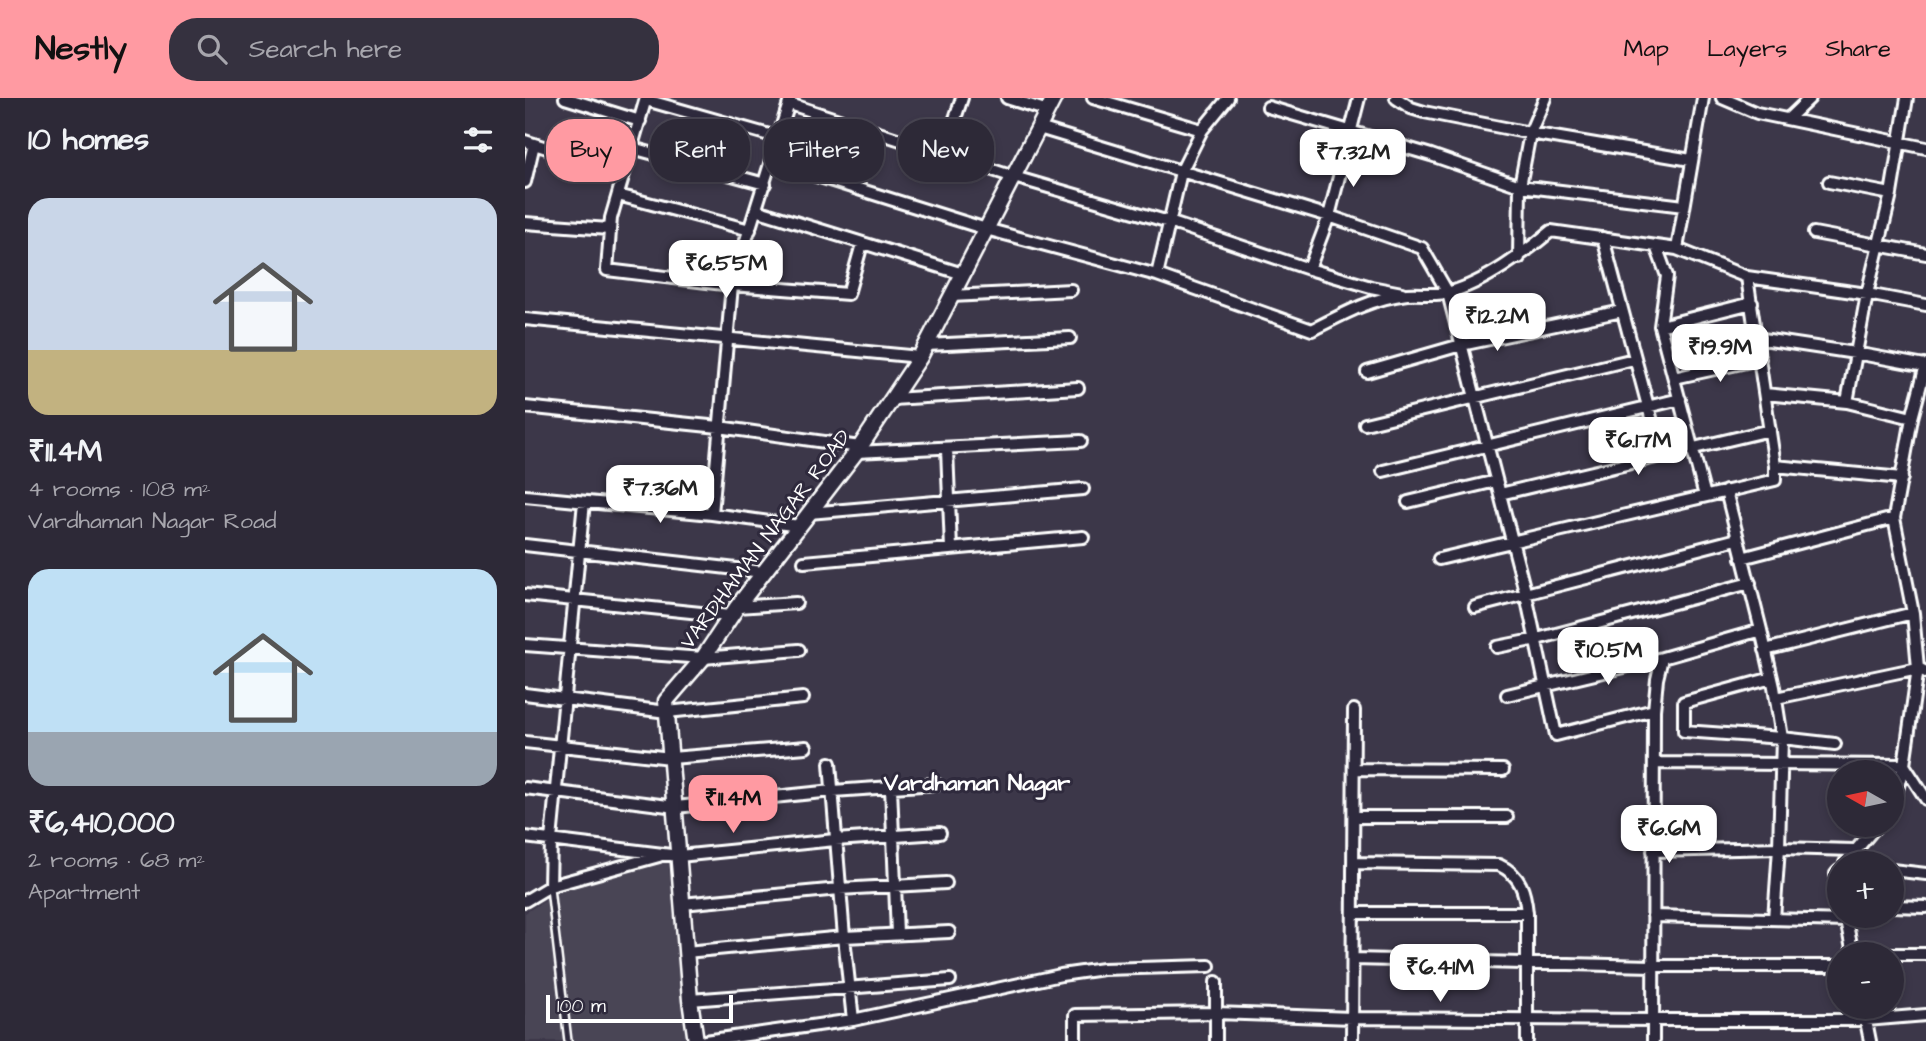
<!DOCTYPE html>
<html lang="en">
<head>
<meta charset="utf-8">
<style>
	body { margin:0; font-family:"Architects Daughter",sans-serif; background:#35313f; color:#f1f3f6; height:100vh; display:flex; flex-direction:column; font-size:26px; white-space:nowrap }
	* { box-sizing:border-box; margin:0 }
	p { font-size:23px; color:#a7a6ad }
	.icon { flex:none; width:38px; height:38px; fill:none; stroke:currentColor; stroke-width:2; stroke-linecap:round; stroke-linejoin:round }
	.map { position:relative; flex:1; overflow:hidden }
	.side { display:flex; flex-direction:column; background:#2d2937; width:525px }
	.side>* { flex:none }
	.banner { position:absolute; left:21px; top:21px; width:665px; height:63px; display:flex; gap:14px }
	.needle { width:46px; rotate:279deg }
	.fabs { position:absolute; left:1302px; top:662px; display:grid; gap:14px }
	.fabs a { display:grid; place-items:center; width:77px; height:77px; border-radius:50%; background:#2d2937; box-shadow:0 4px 10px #0003,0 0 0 2px #484552; font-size:35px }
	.scale { position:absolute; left:21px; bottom:18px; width:187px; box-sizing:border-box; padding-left:7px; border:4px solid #fff; border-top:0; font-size:19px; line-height:24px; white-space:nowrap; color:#fff; -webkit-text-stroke:5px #2f2a3d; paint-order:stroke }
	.price { position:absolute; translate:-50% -60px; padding:0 16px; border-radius:14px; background:#fff; color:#222; font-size:23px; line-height:46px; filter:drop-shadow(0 2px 4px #0008) }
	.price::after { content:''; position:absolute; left:50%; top:42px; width:21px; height:16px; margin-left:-10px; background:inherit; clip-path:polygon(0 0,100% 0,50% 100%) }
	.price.on { background:#ff9aa2; color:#111 }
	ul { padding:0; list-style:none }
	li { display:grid; align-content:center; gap:14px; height:371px; padding:0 28px }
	li span { display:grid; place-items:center; height:217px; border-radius:21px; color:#555 }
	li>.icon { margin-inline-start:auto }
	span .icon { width:126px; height:126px; fill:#fffc; stroke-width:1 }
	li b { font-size:30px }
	h2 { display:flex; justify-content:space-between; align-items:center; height:84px; padding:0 28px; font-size:30px }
	.chip { padding:0 24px; border-radius:28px; background:#2d2937; box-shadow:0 4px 10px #0003,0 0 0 2px #484552; font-size:24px; line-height:63px }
	.chip.on { background:#ff9aa2; color:#111 }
	header { display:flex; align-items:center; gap:42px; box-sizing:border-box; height:98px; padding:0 35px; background:#ff9aa2; color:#111 }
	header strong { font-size:33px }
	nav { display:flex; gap:38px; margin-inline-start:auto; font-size:24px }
	.search { width:490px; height:63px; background:#35313f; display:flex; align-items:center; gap:18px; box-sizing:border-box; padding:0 24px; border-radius:28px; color:#a7a6ad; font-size:26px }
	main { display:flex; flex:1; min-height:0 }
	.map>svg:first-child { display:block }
</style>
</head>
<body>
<header>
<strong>Nestly</strong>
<div class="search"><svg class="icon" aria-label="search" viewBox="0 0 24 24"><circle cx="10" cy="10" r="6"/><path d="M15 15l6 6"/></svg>Search here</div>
<nav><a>Map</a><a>Layers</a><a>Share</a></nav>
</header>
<main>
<section class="side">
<h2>10 homes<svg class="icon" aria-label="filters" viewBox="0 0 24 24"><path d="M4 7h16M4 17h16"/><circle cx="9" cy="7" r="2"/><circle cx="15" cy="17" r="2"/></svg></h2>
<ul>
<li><span style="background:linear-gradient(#c9d6e8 70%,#c2b280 0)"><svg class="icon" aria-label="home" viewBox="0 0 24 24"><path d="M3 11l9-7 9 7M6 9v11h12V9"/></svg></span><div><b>₹11.4M</b><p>4 rooms · 108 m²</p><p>Vardhaman Nagar Road</p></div></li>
<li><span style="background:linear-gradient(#bfe0f5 75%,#9aa5b1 0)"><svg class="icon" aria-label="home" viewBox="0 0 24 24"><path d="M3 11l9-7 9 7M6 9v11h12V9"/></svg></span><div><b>₹6,410,000</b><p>2 rooms · 68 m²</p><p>Apartment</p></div></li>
</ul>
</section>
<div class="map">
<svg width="1401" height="943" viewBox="0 0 1401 943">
	<rect width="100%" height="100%" fill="#3c3749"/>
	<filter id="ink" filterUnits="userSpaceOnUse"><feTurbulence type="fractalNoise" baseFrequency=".0143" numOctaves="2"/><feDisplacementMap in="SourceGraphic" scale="14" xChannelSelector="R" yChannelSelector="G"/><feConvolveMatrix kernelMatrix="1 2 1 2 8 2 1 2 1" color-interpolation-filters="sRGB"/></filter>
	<g filter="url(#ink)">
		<path fill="#494455" d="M143,762L165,943H0V815L37,791Z"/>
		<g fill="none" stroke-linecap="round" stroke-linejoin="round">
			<defs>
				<path id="lane" d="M25,790L43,943"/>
				<path id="street" d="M40,0L115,23
					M121,0L86,120L82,172L207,187L323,196L337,146
					M482,0L523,13
					M568,0L677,32
					M871,0L886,10L899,14L1005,35L1166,62
					M1197,0L1232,15L1401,50
					M121,2L255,40
					M265,6L489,79L644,124L784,171L846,189L877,195
					M743,9L906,57L995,88L1159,108
					M1263,21L1285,0
					M514,30L804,118L897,150L923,195L1001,497L1031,637L1129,612
					M0,43L99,75
					M107,50L240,86
					M418,56L437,0
					M247,64L461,131L632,177L787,232C818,216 847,200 882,196C896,195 912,198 925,194C959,185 1000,155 1026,133L1152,151L1222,179L1342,196L1401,207
					M0,84L9,46
					M1304,84L1366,96
					M93,97L225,132
					M231,112L438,176
					M0,125L84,131
					M1289,135L1401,156
					M1078,140L1136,357
					M1131,148L1142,178L1135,228L1180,398
					M1152,151L1178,0
					M994,160L995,88L1005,35L1020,0
					M784,171L804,118L834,0
					M632,177L656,74L677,32L703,0
					M426,198L546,192
					M0,221L395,259
					M1135,228L1227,205
					M1231,240L1330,255L1400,268
					M401,247L545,240
					M842,274L936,247L1097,213
					M1149,280L1235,261
					M1240,296L1322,304L1387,320
					M367,301L553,290
					M1322,304L1342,196L1366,96L1382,0
					M0,309L194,329L335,349
					M840,326L1109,261
					M422,351L426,451
					M331,354L556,343
					M1250,368L1377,380
					M858,373L1155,301
					M1201,393L1236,532L1249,589L1257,640L1254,750L1249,821
					M975,396L1245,332
					M0,398L187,416L274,428
					M883,404L971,383
					M284,415L558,391
					M187,416L207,187L265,2
					M0,447L238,474
					M1217,460L1369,420
					M914,461L1250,382V368L1222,179
					M279,464L558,439
					M0,497L205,518
					M212,509L271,505
					M950,509L1212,441
					M0,547L178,560L274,552
					M972,549L1012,541L1225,485
					M1240,552L1388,515
					M1247,580L1159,604V633L1257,640L1310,646
					M0,596L142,614L278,600
					M982,597L1137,560L1236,532
					M1251,600L1393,570L1401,574
					M0,644L146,660L281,649
					M305,665L319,839L328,922
					M1129,665L1379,667
					M1379,667L1401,701
					M829,671L978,672
					M366,689L372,836
					M0,690L151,709L308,693L411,686
					M1367,709L1379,667L1393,570L1388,515L1369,420L1387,320L1401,267
					M829,719H982
					M0,739L154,758L310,742L415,735
					M1128,753L1254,750L1329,752
					M828,765L974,767C996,777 1000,794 1002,815V943
					M1320,765L1353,726
					M1367,772L1401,776
					M1314,773L1311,776L1314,790
					M25,788L26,742L59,404
					M0,803L25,788L134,758
					M157,806L314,791L421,785
					M1367,808L1401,809
					M828,815H1002
					M1320,817L1328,856
					M1128,818L1321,823
					M161,854L319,839L424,834
					M1367,856H1401
					M828,861L1128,868H1314
					M165,902L425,882
					M1338,908L1345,943
					M180,943L328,922L536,877L578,871L684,868
					M550,943V917L691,915L827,920L1128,922H1341L1401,917
					M691,943V884
					M827,943L829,612
					M1128,943L1129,612L1132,581L1137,560"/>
				<path id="secondary" d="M171,943L165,902L141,603L178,560L212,509L335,349L395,259L529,0"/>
			</defs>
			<use href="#lane" stroke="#fff" stroke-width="10"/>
			<use href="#street" stroke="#fff" stroke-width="16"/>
			<use href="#secondary" stroke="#fff" stroke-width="19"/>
			<use href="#lane" stroke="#2f2a3d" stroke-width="5"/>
			<use href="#street" stroke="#2f2a3d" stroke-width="10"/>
			<use href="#secondary" stroke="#2f2a3d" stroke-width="14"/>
		</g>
	</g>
	<g text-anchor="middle" stroke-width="6" stroke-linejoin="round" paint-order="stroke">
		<g font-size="21" fill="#fff" stroke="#2f2a3d">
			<text transform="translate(240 441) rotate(-53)" y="7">VARDHAMAN NAGAR ROAD</text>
		</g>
		<g font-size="23" font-weight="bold" fill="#fff" stroke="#2f2a3d">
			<text x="452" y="692">Vardhaman Nagar</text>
		</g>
	</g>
</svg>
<div class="fabs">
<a><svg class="needle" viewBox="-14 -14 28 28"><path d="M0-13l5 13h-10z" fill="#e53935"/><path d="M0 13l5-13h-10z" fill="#a7a6ad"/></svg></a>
<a>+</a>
<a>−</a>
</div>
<div class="scale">100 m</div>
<b class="price" style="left:828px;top:91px">₹7.32M</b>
<b class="price" style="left:201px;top:202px">₹6.55M</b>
<b class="price" style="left:972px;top:255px">₹12.2M</b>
<b class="price" style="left:1195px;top:286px">₹19.9M</b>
<b class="price" style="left:1113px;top:379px">₹6.17M</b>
<b class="price" style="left:135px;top:427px">₹7.36M</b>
<b class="price" style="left:1083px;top:589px">₹10.5M</b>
<b class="price on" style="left:208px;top:737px">₹11.4M</b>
<b class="price" style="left:1144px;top:767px">₹6.6M</b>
<b class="price" style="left:915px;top:906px">₹6.41M</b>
<div class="banner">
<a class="chip on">Buy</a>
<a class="chip">Rent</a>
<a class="chip">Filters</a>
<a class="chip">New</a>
</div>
</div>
</main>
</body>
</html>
